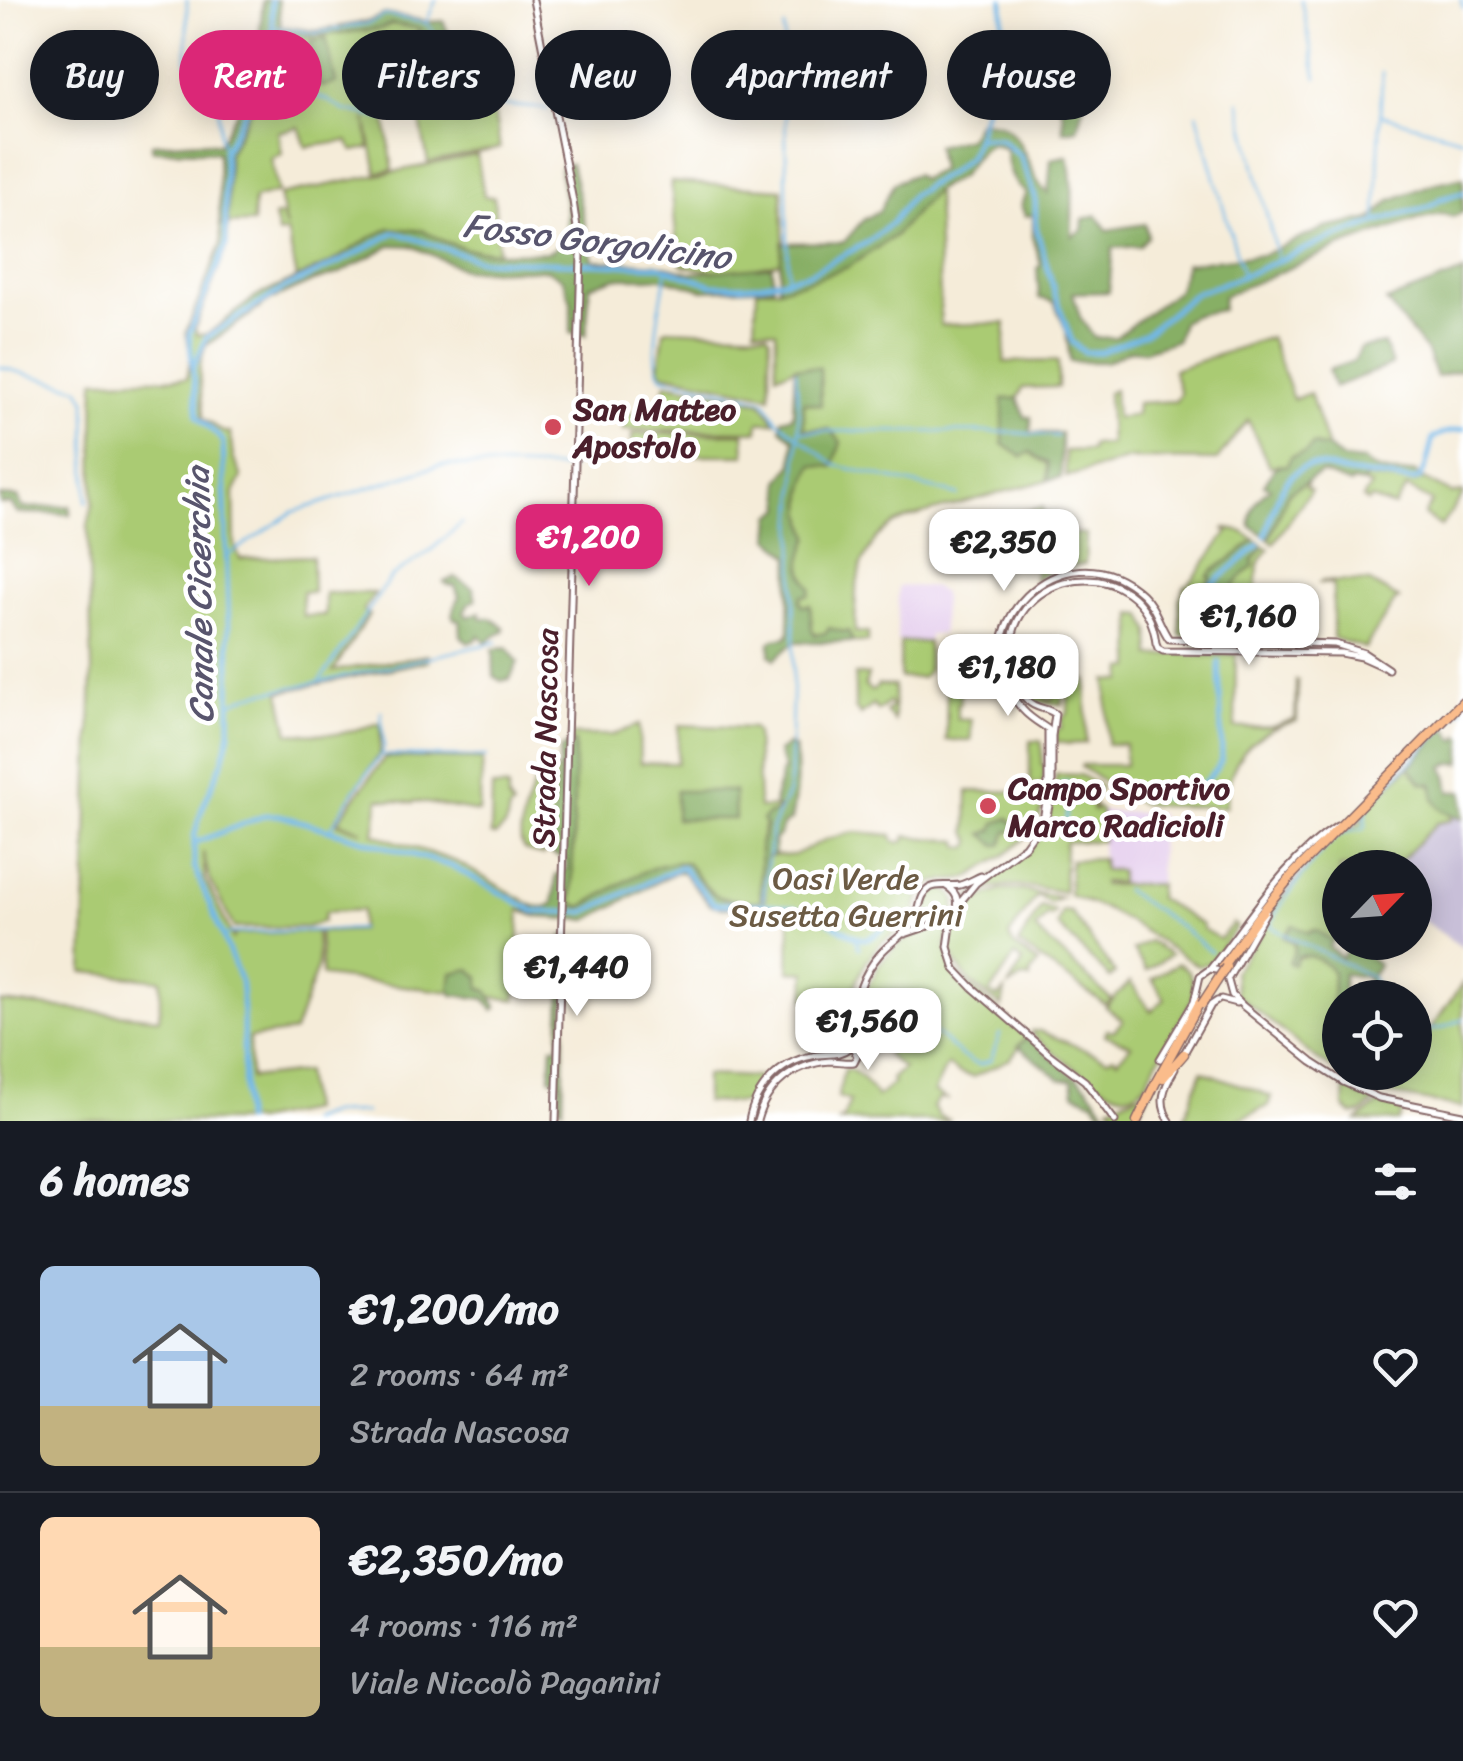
<!DOCTYPE html>
<html lang="en">
<head>
<meta charset="utf-8">
<style>
	body { margin:0; font-family:Sriracha,sans-serif; background:#242831; color:#f1f3f6; height:100vh; display:flex; flex-direction:column; font-size:38px; white-space:nowrap }
	* { box-sizing:border-box; margin:0 }
	p { font-size:32px; color:#9ea1a6 }
	.icon { flex:none; width:55px; height:55px; fill:none; stroke:currentColor; stroke-width:2; stroke-linecap:round; stroke-linejoin:round }
	.map { position:relative; height:1121px; overflow:hidden }
	.details { display:flex; flex-direction:column; background:#171b24; flex:1 }
	.details>* { flex:none }
	.guide { position:absolute; left:30px; top:30px; width:1405px; height:90px; display:flex; gap:20px }
	.needle { width:65px; rotate:65deg }
	.fabs { position:absolute; left:1322px; top:850px; display:grid; gap:20px }
	.fabs a { display:grid; place-items:center; width:110px; height:110px; border-radius:50%; background:#171b24; box-shadow:0 5px 25px #0003; font-size:50px }
	.price { position:absolute; translate:-50% -85px; padding:0 22px; border-radius:20px; background:#fff; color:#222; font-size:32px; line-height:65px; filter:drop-shadow(0 2px 5px #0008) }
	.price::after { content:''; position:absolute; left:50%; top:60px; width:30px; height:22px; margin-left:-15px; background:inherit; clip-path:polygon(0 0,100% 0,50% 100%) }
	.price.active { background:#db2777; color:#fff }
	ul { padding:0; list-style:none }
	li { display:flex; align-items:center; gap:30px; height:250px; padding:0 40px }
	li+li { border-top:2px solid #363941 }
	li span { display:grid; place-items:center; flex:none; width:280px; height:200px; border-radius:15px; color:#555 }
	li>.icon { margin-inline-start:auto }
	span .icon { width:120px; height:120px; fill:#fffc; stroke-width:1 }
	li b { font-size:42px }
	h2 { display:flex; justify-content:space-between; align-items:center; height:120px; padding:0 40px; font-size:42px }
	.pill { padding:0 35px; border-radius:45px; background:#171b24; box-shadow:0 5px 25px #0003; font-size:35px; line-height:90px }
	.pill.active { background:#db2777; color:#fff }
	.map>svg:first-child { display:block }
</style>
</head>
<body>
<div class="map">
<svg width="1463" height="1121" viewBox="0 0 1463 1121">
	<rect width="100%" height="100%" fill="#fff"/>
	<filter id="ink" filterUnits="userSpaceOnUse"><feTurbulence type="fractalNoise" baseFrequency=".01" numOctaves="2"/><feDisplacementMap in="SourceGraphic" scale="20" xChannelSelector="R" yChannelSelector="G"/><feConvolveMatrix kernelMatrix="1 2 1 2 8 2 1 2 1" color-interpolation-filters="sRGB"/></filter>
	<filter id="wash" filterUnits="userSpaceOnUse"><feTurbulence type="fractalNoise" baseFrequency=".0048" numOctaves="4" result="noise"/><feDisplacementMap in="SourceGraphic" scale="40" xChannelSelector="R" yChannelSelector="G"/><feGaussianBlur stdDeviation="2.25" result="paint"/><feColorMatrix in="noise" values="0 0 0 0 0 0 0 0 0 0 0 0 0 0 0 0 0 1.4 0 .05"/><feComposite in="paint" operator="in"/></filter>
	<g filter="url(#wash)">
		<rect width="100%" height="100%" fill="#f5ecd9"/>
		<path fill="#e7d2ef" d="M898,586L933,587L943,593L942,634L929,635L928,642H897Z
			M1101,811L1160,814L1159,884L1102,886Z"/>
		<path fill="#c8bfd8" d="M1452,817L1463,819V948L1415,915V868H1394L1437,823L1451,820Z"/>
		<path fill="#aacb73" stroke="#7a754f" stroke-width="2.5" d="M385,19L423,24L447,95L463,108L469,104L493,106L500,148L428,163L418,109L385,114L393,170L377,173L366,118L370,148L353,151L348,141L306,147L299,127L278,132L282,154L271,158L278,192L254,199L253,223L228,224L227,246L195,328L197,335L208,334C207,346 201,355 200,367C198,384 203,401 203,418L223,432H230L233,457L242,477L234,493L235,546L240,559L312,556L313,592H302L303,616L325,615V593H375L363,610L369,615L333,671L428,655V661L280,692L289,733L339,734L381,723L380,754L334,822L362,831L338,821L385,757L483,759L479,812L415,801L413,803L379,799L374,834L457,862L534,906L525,912L520,910L516,1000L322,976L319,932L360,930L362,910L325,912L323,921L308,927L234,928L209,878L203,852L205,879L233,938L235,934L316,931L318,965L294,1032L249,1038L250,1078L305,1072L310,1110L255,1121H0V1002L159,1018L161,980L83,972L92,669L88,525L93,503L95,380L187,378L191,357L186,332L221,244L220,225L227,224L228,154L262,88L275,33L317,35Z
			M477,155L484,196L494,197L498,252L465,249L443,241L425,231L409,230L370,238L329,264L297,278L287,232L278,234L274,217L282,215L286,228L279,195Z
			M671,182L782,189L784,261C751,271 713,275 681,264L678,256Z
			M936,190L941,325L1006,323L1004,362L1058,361V387L1023,388L1018,398L1003,400L1031,452L1038,459L1048,464V480L908,518L894,524L877,537L861,565L856,590L855,632L868,633V642H853L848,631L815,635L812,631L810,606L803,607L800,601L802,555L810,537C800,511 801,490 813,465L803,429L804,402L820,404L795,367L786,372L776,374V331L755,328L757,289L778,288L893,237Z
			M667,329L767,333L770,337V396L663,373L659,368L664,331Z
			M1270,337L1293,399L1310,393L1328,448L1313,445L1306,452L1291,457L1287,465L1269,466L1248,420L1217,460L1130,459L1066,477L1065,451L1091,450V445L1110,444L1108,393L1114,390L1116,418L1136,415L1137,403L1176,401L1180,393L1173,370Z
			M666,383L762,402L775,422H759L758,431L623,430L624,414L659,413Z
			M744,433L745,455H632V434Z
			M1364,477L1414,483L1423,479L1453,494L1463,492V495L1441,526L1424,515L1432,502L1407,488L1394,507L1371,499L1368,502L1363,498L1371,486L1364,483Z
			M1308,481L1306,487L1311,490L1274,543L1269,539C1282,515 1277,493 1308,481Z
			M1043,507V524L998,523V518Z
			M1225,528L1243,532L1269,549L1258,564L1255,612L1312,614L1311,638L1276,634L1273,637L1180,635V599L1185,586L1189,584L1229,531L1224,530Z
			M1047,532L1086,534L1085,564L1066,567L1062,565L1044,573L1035,581V546L1046,545Z
			M1323,581L1370,582L1399,599L1395,601L1365,648L1333,638V584L1320,583Z
			M1133,614L1143,615L1150,631L1151,656C1164,657 1179,650 1190,656L1236,654L1235,728L1271,727L1295,719L1296,680L1298,681L1297,721C1252,731 1227,761 1226,807L1159,806L1138,803L1081,767L1082,765H1125V744H1107V680L1123,681L1124,669L1132,668Z
			M900,642H928V671L922,678H900Z
			M855,675H868L865,686L871,691L875,689L878,685L894,686V721L886,712L892,706L889,702L878,711L873,705L861,715L855,708Z
			M1043,679H1057V682H1042L1037,690L1047,699H1051L1062,690V706L1061,704L1036,701L1022,681H1043Z
			M1068,679L1087,680L1086,743L1069,744L1056,742V731L1062,727V719L1068,713Z
			M947,686H960V704H957V719L971,720V740H946Z
			M639,725L640,763H677L679,725L753,728L756,733L759,808L779,807L765,823L760,845L761,898L758,902L717,898L708,891L684,862L633,877L582,907L572,904L574,800L570,735H612Z
			M1030,741H1040L1042,743V764L1045,766L1043,784H1030Z
			M1409,767C1415,777 1433,783 1435,789C1436,792 1434,795 1434,798C1436,806 1446,812 1452,817V820L1437,823L1394,867L1340,868V928L1333,941L1315,930L1285,938L1294,943L1295,950L1290,963C1306,949 1321,957 1333,972L1332,1028L1340,1060V1072L1343,1073L1344,1076L1318,1060L1236,994L1234,971L1266,927L1274,906L1338,833L1357,825L1361,821L1365,808Z
			M542,769L559,771L548,845L543,855C536,853 525,853 522,846C515,830 533,784 542,769Z
			M1056,774L1080,775L1101,787L1092,803V810L1095,811L1094,805L1101,811L1102,841L1065,842L1064,892C1027,887 1000,877 967,900C980,885 994,876 1011,865C1046,840 1053,816 1056,774Z
			M492,787L508,788V800L513,807L509,810L506,826L495,836L491,835Z
			M968,791L1042,792C1049,823 1016,849 992,863C982,868 975,875 964,879C952,882 937,878 927,886C917,893 920,904 914,914C906,927 891,935 880,945C864,960 856,980 851,1000L805,999L806,972L789,971L790,913H765L763,905L767,856L794,855L827,839L855,832L892,835L893,840L898,843L905,841L906,836L959,841L960,846L967,848L971,845L972,841L967,832Z
			M1102,859L1103,870H1120V883L1103,882V885L1159,884L1158,898L1202,925L1203,929L1220,939L1233,923L1237,927L1210,963L1198,966L1128,921L1107,910L1069,895L1070,860Z
			M926 904a15 15 0 1 1 30 0a15 15 0 1 1-30 0Z
			M1002,890H1022L1061,898L1050,903L1037,895L1009,936L1014,946L1038,963L1030,974V979L1022,978L1008,987L1023,962L1015,956L990,993L998,998L1005,991L1002,1007C987,995 970,984 959,968C933,929 966,901 1002,890Z
			M1041,906L1055,911L1051,916L1048,914L1035,929L1111,999L1106,1005L1018,944Z
			M1062,911L1071,912L1115,973L1110,978L1057,925Z
			M948,924L946,950L955,972L1027,1037L1010,1059L973,1077L959,1073L947,1065L934,1092L946,1099H939L933,1107L939,1116L950,1121H837L843,1119L850,1101L838,1097L844,1069C859,1069 868,1086 877,1097L894,1083L891,1079L903,1068L886,1055L889,1050L890,1042L878,1029L860,1027L864,993L877,970V966C896,943 918,928 948,924Z
			M1149,941L1170,955L1146,971L1133,950Z
			M1178,963L1188,971L1192,979L1193,998L1144,1085C1138,1091 1131,1096 1121,1094C1102,1091 1047,1048 1032,1034L1031,1031H1040L1107,1059L1114,1056L1118,1060L1131,1045L1105,1035L1107,1030L1114,1031L1123,1020L1106,1007L1130,982L1151,1011L1165,999L1152,979Z
			M1463,983V1108L1388,1094V1091L1400,1073L1415,1072V1051Z
			M1202,1071L1271,1096L1268,1106L1236,1121H1183Z
			M705,1075L763,1077L750,1096L751,1103L705,1102Z
			M1152,1080L1154,1081L1135,1121H1120L1110,1105L1142,1093Z
			M1345,1087L1374,1099L1376,1100L1362,1113L1352,1115L1344,1107Z
			M1380,1103L1404,1109L1399,1121H1357Z"/>
		<path fill="#87af65" stroke="#686748" stroke-width="2.5" d="M263,0H278L281,27L316,31L370,21L385,14L430,22L443,21L455,48L466,88L474,99L463,108L453,106L447,95L430,91L416,34L420,29L391,24L380,29L307,37L278,32L267,78L228,154V224L220,225L218,153L205,151L152,150V144L202,141L219,144L242,102L251,78L248,62L259,40Z
			M326,38L336,83L320,87L310,42Z
			M1062,44L1104,48L1105,82L1087,91L1077,129L1063,131V113L1052,89L1032,88L1027,78L1047,65Z
			M978,121C985,122 996,121 1002,125C1027,139 1027,175 1048,193L1051,159L1067,156C1076,173 1071,215 1072,236L1082,230L1083,219L1097,215L1107,230L1145,224L1148,236L1140,246L1113,248L1109,292L1073,293L1080,317L1094,338L1116,337L1178,290L1186,263L1263,255L1324,228L1372,219L1391,200L1432,184L1463,177V212L1453,217L1442,214L1418,219L1337,248L1223,296L1222,310L1194,315L1182,322L1177,340L1145,351L1130,350L1106,362H1070L1066,330L1054,302L1039,298L1037,268L1041,265L1033,237V215L1025,216L1021,205L1026,193C1011,184 1007,166 1006,149L991,143L981,150L960,177L936,190L893,237L848,267L802,283L778,288L782,243L844,242L863,220L879,211L894,183L915,174L921,179L940,170L936,146L968,138Z
			M563,164H571L593,260L658,264L693,273L772,266L773,287L703,290L662,278H615L590,286L586,335L571,333V301L563,279L548,270H465L412,246L392,245L338,274L311,282L271,300L207,345L208,334L255,297L329,264L370,238L390,228L425,231L443,241L465,249L504,253L548,252C580,238 562,197 560,170Z
			M1463,272V369L1436,377L1427,352L1386,301Z
			M1384,344L1392,365L1334,387L1328,370L1354,361L1361,348Z
			M795,367L820,368L821,405L804,402V429H830L841,442L833,467L813,465C801,490 800,512 810,537C801,558 797,568 811,588L809,595L802,596L800,601L803,606L810,605L812,630L815,635L826,633L829,628L844,632L848,631L853,642H794L775,659L770,655V642L774,639L787,637L789,632L790,556L770,538L772,516L783,508L780,481L793,463L794,439L781,429L782,419L793,416Z
			M1018,398L1025,417H1031V433H1061V478L1048,480V463L1038,459L1031,452L1022,457L1003,444V399Z
			M1313,445L1328,448L1343,459L1364,461C1374,473 1399,475 1415,472L1423,479L1414,483L1365,477L1364,483L1352,481L1351,484L1321,473L1288,493L1269,539L1251,526C1249,508 1256,499 1270,488L1264,485L1275,467L1287,465L1291,457L1306,452Z
			M0,496L18,497L23,508L70,506V514L17,513L11,504H0Z
			M1254,539L1264,546L1253,561V567C1239,576 1224,594 1230,612C1235,624 1240,621 1240,637L1200,636L1204,628L1197,616H1191L1189,600L1199,595L1211,578L1208,576C1221,562 1243,554 1254,539Z
			M455,577L473,588L476,600L468,604L464,613L468,617L480,612L481,618H490L504,627V631L486,642L479,635L476,640L468,643L461,636L460,620L454,619L452,614L459,597L455,586L448,585L444,582Z
			M507,648L518,662L510,679L501,681L494,676L493,649Z
			M1447,727L1453,738L1457,740L1460,735L1463,737L1461,763H1451L1443,767L1447,774L1450,792L1463,791V819C1453,817 1437,810 1434,798C1433,793 1434,788 1432,784L1422,783L1409,767Z
			M575,742L572,903L582,907C607,893 660,854 688,864C715,900 714,899 758,902L761,898L760,845L766,826L762,820L769,814L775,813L778,808L775,807C772,794 781,786 780,773L784,771L778,752L788,745L794,747C799,772 796,795 791,820L783,825L780,835L774,840L775,855L767,856L764,907L722,908L709,904L683,872H676L588,920L538,917L525,912L534,906L544,908L553,904L556,875L566,870V860L548,852L561,748Z
			M676,791H734L735,819H676Z
			M1009,818L1017,828L1014,831L1007,832L1002,845H996L983,834L993,830L996,823Z
			M1293,925L1309,933L1315,930L1333,941L1329,947L1342,958L1351,943H1354L1378,965L1372,977L1376,989L1372,990L1366,977L1343,974L1344,997L1340,998V1060L1332,1028L1333,972C1324,961 1313,954 1298,956L1294,965L1289,963L1295,950L1294,943L1284,937Z
			M563,936H568L567,970L571,973L570,985L566,986L563,1108L559,1106V1082L550,1077L552,1047H559Z
			M470,969L480,977V988L488,991L497,1008L493,1010L485,999L453,995L450,991L452,973Z
			M1027,1037L1087,1086L1110,1117L1107,1118L1093,1101L1074,1093L1072,1080L1060,1079L1018,1046Z"/>
		<g fill="none" stroke-linecap="round" stroke-linejoin="round">
			<path stroke="#71b8e8" stroke-width="2.5" d="M187,0V63H216L220,138L224,151
				M1301,0L1317,78
				M1461,0L1463,8
				M427,24L436,35L459,98L465,102L548,109
				M273,27L315,33L370,23L385,15L426,23L436,0
				M784,27L788,279
				M265,72L290,87L327,100L343,110L385,119
				M1239,101L1278,261
				M1197,114L1243,276
				M1381,115L1463,139
				M1376,223L1382,72
				M667,269C663,295 647,355 662,377L762,399L766,402L777,420L835,465L958,495
				M0,367L79,388L86,400L87,503
				M800,431L1007,432L1058,436
				M226,557L293,512L440,465L572,468
				M320,681L391,577L430,551L462,523
				M230,704L250,695L320,682L497,642
				M382,755L486,757
				M1060,784L1067,782L1070,784L1065,828
				M330,830L354,791L381,755L384,747L381,711
				M1125,890L1182,928L1211,952
				M763,899L772,828L788,793L790,778L794,630V527L799,423L796,371
				M763,903V905
				M854,934L859,948
				M223,937L232,933L360,929
				M1379,998L1372,977L1282,933L1271,926C1273,910 1325,844 1339,835C1346,831 1356,829 1363,829L1366,825L1365,820L1368,805L1463,708
				M912,1025C921,1028 929,1030 937,1035C953,1046 959,1058 979,1065L991,1060L1000,1034
				M1415,1037L1421,1032L1442,1028L1463,1019
				M1377,1089L1389,1072
				M308,1121L331,1113L365,1112"/>
			<path stroke="#71b8e8" stroke-width="5" d="M977,137L1003,40V0
				M194,366L206,338L283,289L352,256L395,232L479,260L659,266L713,285L748,286L783,280L810,273L866,243L892,223L912,195L950,172L969,157L977,137L1000,139L1020,156L1035,196L1036,227L1055,294L1072,342L1084,352H1101L1146,333L1195,293L1243,276L1317,244L1395,216L1429,207L1440,199L1463,193
				M1265,536C1273,512 1280,471 1310,466C1321,464 1331,469 1341,471C1365,475 1388,478 1412,481L1419,479L1425,469L1433,438L1444,433L1463,429
				M1216,636C1206,618 1198,606 1209,587L1259,545
				M1112,785L1118,783C1128,785 1138,793 1148,794C1157,796 1172,799 1180,796C1197,791 1215,774 1222,759L1219,662
				M194,843L266,815H279L451,866L536,912H585L680,867L683,868L711,901L716,904C750,905 788,902 820,916C831,921 851,937 862,939C871,940 877,933 883,928
				M244,1121L243,1012L240,979L194,866V837L202,809L223,760L230,732V673L223,441L198,417L189,334L226,245L224,151L264,77L273,27L271,0"/>
		</g>
	</g>
	<g filter="url(#ink)">
		<g fill="none" stroke-linecap="round" stroke-linejoin="round">
			<defs>
				<path id="tertiary" d="M533,0L573,201L581,255L556,1121
					M1156,643L1158,648L1163,651L1341,653L1361,657L1381,666
					M1043,821L1048,788V729C1039,723 1030,718 1023,710C953,633 1063,521 1142,594C1156,607 1159,625 1169,639L1335,644L1364,653L1388,669
					M958,905L976,883L1025,846L1047,815L1052,792V736L1055,714C1047,707 1037,710 1028,701C1017,690 1012,674 1011,659C1005,565 1145,549 1156,643
					M952,918L948,947L955,969L972,987L1049,1054L1085,1081L1115,1121
					M905,934L952,918C961,906 959,893 946,886
					M1210,969C1250,920 1282,862 1337,826
					M1229,977L1266,912
					M1221,999L1236,1003
					M1183,1055L1211,1005L1217,1001
					M1160,1059L1194,1002L1200,976L1210,969L1221,971L1227,977L1232,995L1243,1006L1312,1062L1343,1082L1379,1098L1463,1115
					M749,1121C755,1089 779,1062 812,1056C826,1053 839,1057 850,1047C859,1009 851,988 880,954C890,942 904,935 914,922C921,912 918,895 930,888C938,883 950,887 960,885C967,883 974,879 981,876
					M757,1121C766,1086 793,1064 830,1061C838,1061 846,1063 854,1062L857,1056L855,1052V1019
					M1170,1121C1157,1103 1164,1087 1175,1069"/>
				<path id="primary" d="M1223,966L1257,918L1293,874L1463,701
					M1163,1078L1184,1054
					M1137,1121L1156,1082L1200,1002"/>
			</defs>
			<use href="#tertiary" stroke="#866768" stroke-width="9"/>
			<use href="#primary" stroke="#866768" stroke-width="11"/>
			<use href="#tertiary" stroke="#fff" stroke-width="5"/>
			<use href="#primary" stroke="#fabc8b" stroke-width="8"/>
			<defs>
				<path id="primary-bridge" d="M1202,1004L1226,967"/>
			</defs>
			<use href="#primary-bridge" stroke="#866768" stroke-width="11" stroke-linecap="butt"/>
			<use href="#primary-bridge" stroke="#fabc8b" stroke-width="8"/>
		</g>
	</g>
	<g fill="#d1495b" stroke="#fff" stroke-width="4">
		<circle cx="553" cy="427" r="10"/>
		<circle cx="988" cy="806" r="10"/>
	</g>
	<g text-anchor="middle" stroke-width="9" stroke-linejoin="round" paint-order="stroke">
		<g font-size="32" font-weight="bold" fill="#4a1f2b" stroke="#fff" text-anchor="start">
			<text x="573" y="420">San Matteo<tspan x="573" dy="37">Apostolo</tspan></text>
			<text x="1008" y="799">Campo Sportivo<tspan x="1008" dy="37">Marco Radicioli</tspan></text>
		</g>
		<g font-size="32" fill="#4a1f2b" stroke="#fff">
			<text transform="translate(545 738) rotate(-89)" y="11">Strada Nascosa</text>
		</g>
		<g font-size="32" fill="#6c5b44" stroke="#fff">
			<text x="846" y="889">Oasi Verde<tspan x="846" dy="37">Susetta Guerrini</tspan></text>
		</g>
		<g font-size="35" font-style="italic" fill="#58556d" stroke="#fff">
			<text transform="translate(597 241) rotate(7)" y="12">Fosso Gorgolicino</text>
			<text transform="translate(199 595) rotate(-91)" y="12">Canale Cicerchia</text>
		</g>
	</g>
</svg>
<div class="fabs">
<a><svg class="needle" viewBox="-14 -14 28 28"><path d="M0-13l5 13h-10z" fill="#e53935"/><path d="M0 13l5-13h-10z" fill="#9ea1a6"/></svg></a>
<a><svg class="icon" aria-label="locate" viewBox="0 0 24 24"><circle cx="12" cy="12" r="6"/><path d="M12 2v4M12 18v4M2 12h4M18 12h4"/></svg></a>
</div>
<b class="price active" style="left:589px;top:589px">€1,200</b>
<b class="price" style="left:1004px;top:594px">€2,350</b>
<b class="price" style="left:1249px;top:668px">€1,160</b>
<b class="price" style="left:1008px;top:719px">€1,180</b>
<b class="price" style="left:577px;top:1019px">€1,440</b>
<b class="price" style="left:868px;top:1073px">€1,560</b>
<div class="guide">
<a class="pill">Buy</a>
<a class="pill active">Rent</a>
<a class="pill">Filters</a>
<a class="pill">New</a>
<a class="pill">Apartment</a>
<a class="pill">House</a>
</div>
</div>
<section class="details">
<h2>6 homes<svg class="icon" aria-label="filters" viewBox="0 0 24 24"><path d="M4 7h16M4 17h16"/><circle cx="9" cy="7" r="2"/><circle cx="15" cy="17" r="2"/></svg></h2>
<ul>
<li><span style="background:linear-gradient(#a9c7e8 70%,#c2b280 0)"><svg class="icon" aria-label="home" viewBox="0 0 24 24"><path d="M3 11l9-7 9 7M6 9v11h12V9"/></svg></span><div><b>€1,200/mo</b><p>2 rooms · 64 m²</p><p>Strada Nascosa</p></div><svg class="icon" aria-label="heart" viewBox="0 0 24 24"><path d="M12 20l-8-8c-3-5 5-10 8-4 3-6 11-1 8 4z"/></svg></li>
<li><span style="background:linear-gradient(#ffd9b3 65%,#c2b280 0)"><svg class="icon" aria-label="home" viewBox="0 0 24 24"><path d="M3 11l9-7 9 7M6 9v11h12V9"/></svg></span><div><b>€2,350/mo</b><p>4 rooms · 116 m²</p><p>Viale Niccolò Paganini</p></div><svg class="icon" aria-label="heart" viewBox="0 0 24 24"><path d="M12 20l-8-8c-3-5 5-10 8-4 3-6 11-1 8 4z"/></svg></li>
</ul>
</section>
</body>
</html>
